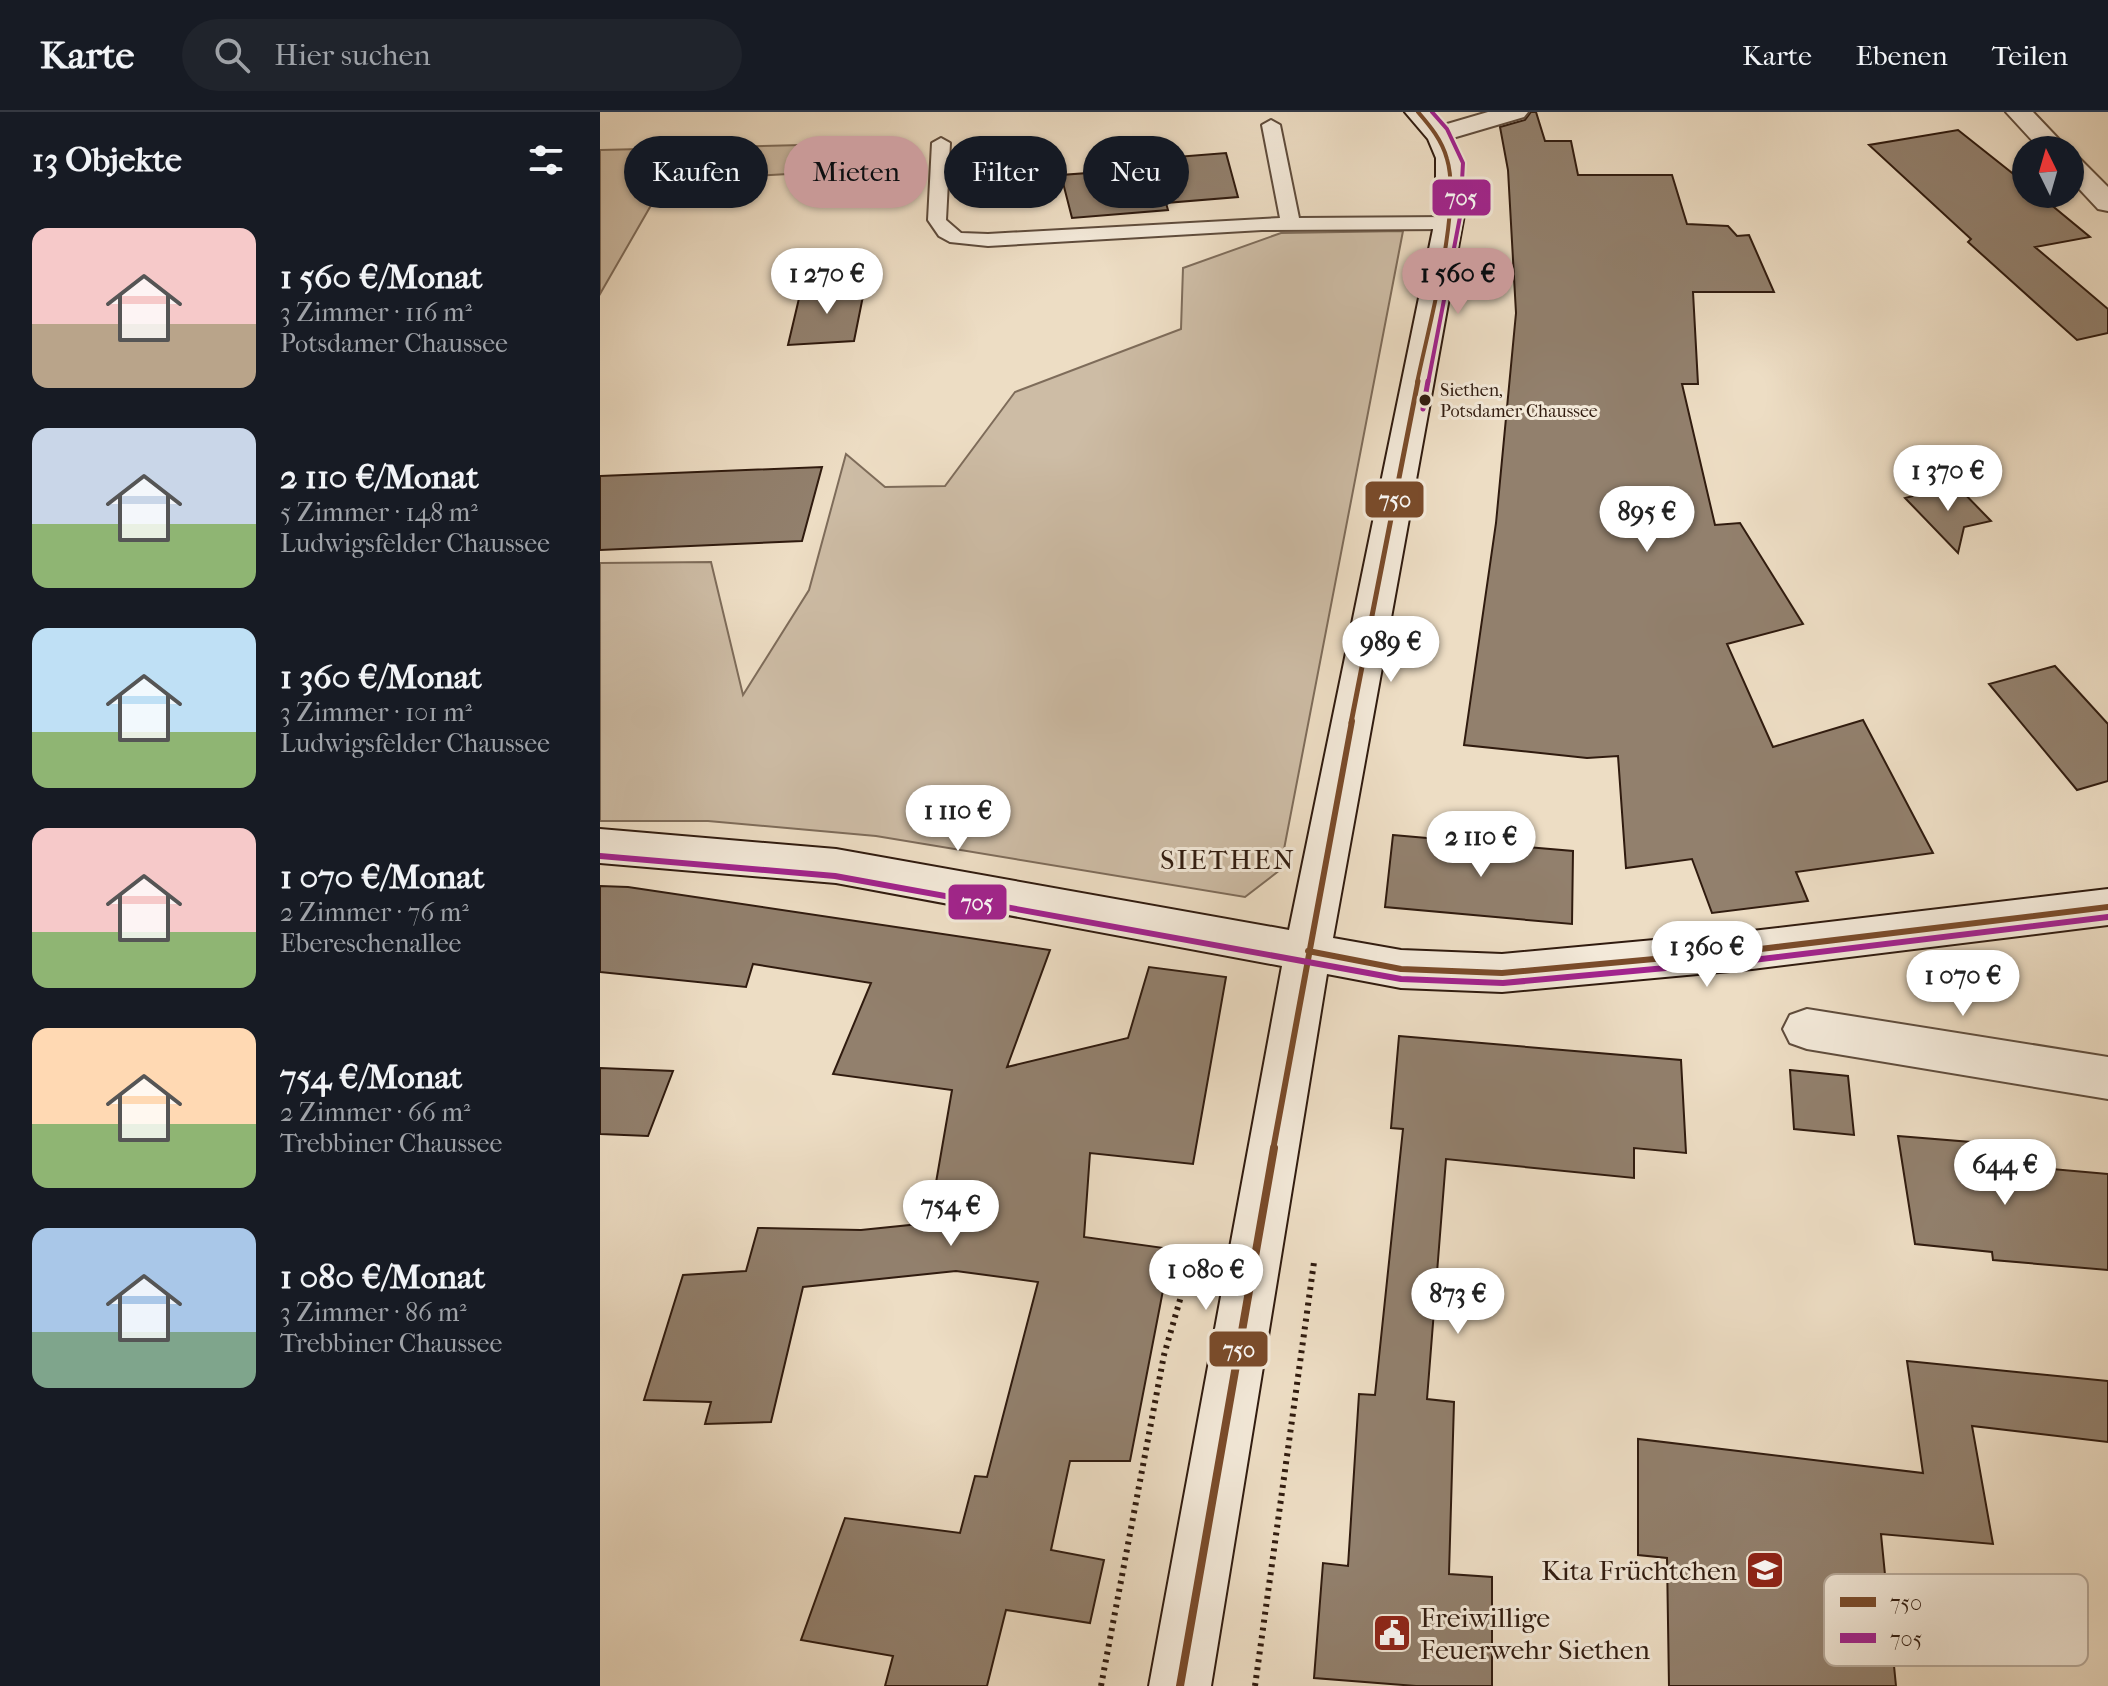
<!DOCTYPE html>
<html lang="de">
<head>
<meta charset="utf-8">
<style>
	body { margin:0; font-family:"IM FELL French Canon",serif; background:#20242c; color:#f1f3f6; height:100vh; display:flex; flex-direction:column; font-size:30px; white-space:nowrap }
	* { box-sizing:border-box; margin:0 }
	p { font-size:26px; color:#9ea1a6 }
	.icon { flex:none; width:44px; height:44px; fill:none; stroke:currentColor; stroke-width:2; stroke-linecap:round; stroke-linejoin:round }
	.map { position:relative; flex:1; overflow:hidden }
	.drawer { display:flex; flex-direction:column; background:#171b24; width:600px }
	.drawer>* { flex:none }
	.top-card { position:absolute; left:24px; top:24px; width:760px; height:72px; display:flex; gap:16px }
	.needle { width:52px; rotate:355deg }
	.tools { position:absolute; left:1412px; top:24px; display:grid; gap:16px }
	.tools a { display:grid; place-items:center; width:72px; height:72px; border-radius:50%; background:#171b24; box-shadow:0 2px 6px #0004; font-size:40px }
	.price { position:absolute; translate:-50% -68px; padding:0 18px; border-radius:28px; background:#fff; color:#222; font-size:26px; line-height:52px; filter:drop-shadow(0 2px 4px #0008) }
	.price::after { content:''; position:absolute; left:50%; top:48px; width:24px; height:18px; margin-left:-12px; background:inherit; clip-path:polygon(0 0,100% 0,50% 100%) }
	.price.active { background:#c59692; color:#111 }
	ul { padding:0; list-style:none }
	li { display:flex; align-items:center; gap:24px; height:200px; padding:0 32px }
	li span { display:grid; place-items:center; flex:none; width:224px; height:160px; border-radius:16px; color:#555 }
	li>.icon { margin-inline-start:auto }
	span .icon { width:96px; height:96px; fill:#fffc; stroke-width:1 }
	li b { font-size:34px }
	h2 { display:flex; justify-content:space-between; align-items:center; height:96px; padding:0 32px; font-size:34px }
	.pill { padding:0 28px; border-radius:36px; background:#171b24; box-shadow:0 2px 6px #0004; font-size:28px; line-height:72px }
	.pill.active { background:#c59692; color:#111 }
	header { display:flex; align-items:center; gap:48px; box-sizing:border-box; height:112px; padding:0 40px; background:#171b24; border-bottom:2px solid #363941 }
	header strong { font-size:38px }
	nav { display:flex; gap:44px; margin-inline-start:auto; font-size:28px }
	.search { width:560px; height:72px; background:#20242c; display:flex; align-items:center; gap:20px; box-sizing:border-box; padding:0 28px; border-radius:44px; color:#9ea1a6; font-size:30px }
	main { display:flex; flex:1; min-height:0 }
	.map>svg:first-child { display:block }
</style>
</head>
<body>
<header>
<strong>Karte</strong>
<div class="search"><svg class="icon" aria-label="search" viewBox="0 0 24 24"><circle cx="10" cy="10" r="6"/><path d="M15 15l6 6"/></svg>Hier suchen</div>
<nav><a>Karte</a><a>Ebenen</a><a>Teilen</a></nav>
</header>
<main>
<section class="drawer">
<h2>13 Objekte<svg class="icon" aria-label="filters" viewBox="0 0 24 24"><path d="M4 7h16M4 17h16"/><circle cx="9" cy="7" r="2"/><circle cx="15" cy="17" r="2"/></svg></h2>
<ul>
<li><span style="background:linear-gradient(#f6c9c9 60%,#b9a48a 0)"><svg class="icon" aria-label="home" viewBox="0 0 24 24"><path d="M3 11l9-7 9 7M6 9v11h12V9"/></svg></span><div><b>1 560 €/Monat</b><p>3 Zimmer · 116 m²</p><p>Potsdamer Chaussee</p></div></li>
<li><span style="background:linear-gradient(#c9d6e8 60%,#8fb573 0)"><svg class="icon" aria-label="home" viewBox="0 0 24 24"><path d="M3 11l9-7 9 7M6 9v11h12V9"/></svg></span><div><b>2 110 €/Monat</b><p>5 Zimmer · 148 m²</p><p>Ludwigsfelder Chaussee</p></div></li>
<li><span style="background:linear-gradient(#bfe0f5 65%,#8fb573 0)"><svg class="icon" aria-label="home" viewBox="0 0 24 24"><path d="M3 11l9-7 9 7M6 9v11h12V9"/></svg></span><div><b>1 360 €/Monat</b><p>3 Zimmer · 101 m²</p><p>Ludwigsfelder Chaussee</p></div></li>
<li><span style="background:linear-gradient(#f6c9c9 65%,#8fb573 0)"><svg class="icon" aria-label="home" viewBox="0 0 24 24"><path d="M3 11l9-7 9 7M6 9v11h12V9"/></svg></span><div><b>1 070 €/Monat</b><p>2 Zimmer · 76 m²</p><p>Ebereschenallee</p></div></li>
<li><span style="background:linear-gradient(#ffd9b3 60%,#8fb573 0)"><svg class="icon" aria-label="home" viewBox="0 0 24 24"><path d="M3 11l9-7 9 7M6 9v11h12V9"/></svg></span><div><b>754 €/Monat</b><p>2 Zimmer · 66 m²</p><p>Trebbiner Chaussee</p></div></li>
<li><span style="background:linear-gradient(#a9c7e8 65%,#7fa58c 0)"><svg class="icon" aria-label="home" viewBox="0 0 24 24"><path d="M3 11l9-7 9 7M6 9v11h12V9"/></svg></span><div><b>1 080 €/Monat</b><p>3 Zimmer · 86 m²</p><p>Trebbiner Chaussee</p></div></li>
</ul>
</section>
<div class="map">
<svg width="1508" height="1574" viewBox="0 0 1508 1574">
	<rect width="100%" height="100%" fill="#edddc4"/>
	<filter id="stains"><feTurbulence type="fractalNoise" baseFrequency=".0025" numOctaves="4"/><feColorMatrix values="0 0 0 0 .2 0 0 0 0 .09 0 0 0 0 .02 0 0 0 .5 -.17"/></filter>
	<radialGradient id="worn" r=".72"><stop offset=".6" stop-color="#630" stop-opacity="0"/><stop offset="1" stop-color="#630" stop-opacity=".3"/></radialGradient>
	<path fill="#cdbca5" stroke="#7e6c5a" stroke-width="2" d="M242,32L240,59L65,69L0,182V38Z
		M803,119L680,758L645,785L276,724L108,709H0V451L111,450L143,583L209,478L246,342L285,375L345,374L415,280L581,217L583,156L681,121Z"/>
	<path fill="#92806d" stroke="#301b0f" stroke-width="2" d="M931,0H936L945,29H971L978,63H1072L1087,112L1128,114L1137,124L1149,123L1174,180H1093L1098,272H1082L1115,413L1140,411L1203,512L1127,532L1173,635L1263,608L1333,741L1196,760L1208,789L1112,801L1092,747L1026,756L1018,644L987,646L864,633L896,411L916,201L908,58L900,15L925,8Z
		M1358,18L1426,72V82H1438L1490,125L1435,135L1508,197V221L1477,228L1368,130L1371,127L1269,33Z
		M626,41L638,85L566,91L568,98L472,106L461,63L515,59L514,50Z
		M265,174L254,229L188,233L201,178Z
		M222,355L202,429L0,438V364Z
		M1356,373L1391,409L1364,415L1358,441L1305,386Z
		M1455,554L1508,612V669L1477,678L1389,572Z
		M793,723L973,739L972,812L785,795Z
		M0,774L28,775L450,838L407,955L528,926L549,855L626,865L593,1052L490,1041L484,1125L571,1137L530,1349H470L451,1438L504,1448L490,1511L406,1498L387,1574H285L293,1544L201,1528L245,1406L360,1421L375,1364L387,1365L438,1170L356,1159L203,1175L171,1310L105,1312L111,1290L44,1288L83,1163L146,1159L158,1116L261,1118L329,1111L352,978L233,962L271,871L153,852L146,875L0,860Z
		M799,924L1081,948L1086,1041L1034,1036V1066L846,1047L827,1287L854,1290L849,1462L892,1465V1574H816L714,1566L723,1451L748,1454L759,1282L775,1283L803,1017L791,1016Z
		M0,956L73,959L48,1024L0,1022Z
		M1190,958L1248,964L1254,1023L1194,1017Z
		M1298,1024L1371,1030L1374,1050L1508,1062V1158L1393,1148L1392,1140L1315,1132Z
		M1307,1249L1508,1269V1330L1372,1314L1393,1432L1281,1422L1296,1574H1069L1067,1446L1038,1443V1327L1323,1361Z"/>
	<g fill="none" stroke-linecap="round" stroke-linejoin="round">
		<defs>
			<path id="service" d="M671,8L680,13L699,106L849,105L858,111L849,117L662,118L388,134L350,130L339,124L328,108L332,31L341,26L350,31L346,108L361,121L388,122L680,106L662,13Z"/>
			<path id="minor" d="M888,0H928L924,5L839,30L830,27L826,22L830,17Z
				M1406,0H1433L1469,38H1441Z
				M1470,44L1479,46L1508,75V99L1498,97L1470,67Z
				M1207,897L1508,945V987L1207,937L1190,931L1183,917L1190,903Z"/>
			<path id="secondary" d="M805,0H832C865,35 866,57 864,103L733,826L801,838L902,842L1152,819L1508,777V813L1152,857L902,880L801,876L727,862L611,1574H549L682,854L236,771L0,751V717L236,737L689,818L836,103V46L828,27Z"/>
		</defs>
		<use href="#service" stroke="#5f4c3c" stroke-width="4"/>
		<use href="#minor" stroke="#5f4c3c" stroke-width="4"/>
		<use href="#secondary" stroke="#301b0f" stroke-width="4"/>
		<path stroke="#301b0f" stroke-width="6" stroke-dasharray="3 5" stroke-linecap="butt" d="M501,1574L564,1243L597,1129
			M655,1574L714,1150"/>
		<use href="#service" fill="#f3e9d9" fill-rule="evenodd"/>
		<use href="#minor" fill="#f3e9d9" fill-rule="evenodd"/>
		<use href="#secondary" fill="#f3e9d9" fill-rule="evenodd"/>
		<defs>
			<path id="bus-1-far3" d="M817,271C828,216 862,97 847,47C842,28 830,14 818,0"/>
			<path id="bus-1-far2" d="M751,611L818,269"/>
			<path id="bus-1-far1" d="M708,839L801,857L902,861L1152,838L1508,795
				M673,1038L752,609"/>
			<path id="bus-1" d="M580,1574L674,1036"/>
			<path id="bus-2-far2" d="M828,271L860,105L863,51L847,17L832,0"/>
			<path id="bus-2-far1" d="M823,297L828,269"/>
			<path id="bus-2" d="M0,744L235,764L801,867L903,871L1153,848L1508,805"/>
		</defs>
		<use href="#bus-1-far3" stroke="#f3e9d9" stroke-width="8"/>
		<use href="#bus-1-far2" stroke="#f3e9d9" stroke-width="10"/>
		<use href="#bus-1-far1" stroke="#f3e9d9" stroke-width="12"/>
		<use href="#bus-1" stroke="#f3e9d9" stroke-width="14"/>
		<use href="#bus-2-far2" stroke="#f3e9d9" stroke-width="8"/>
		<use href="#bus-2-far1" stroke="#f3e9d9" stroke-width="10"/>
		<use href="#bus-2" stroke="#f3e9d9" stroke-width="12"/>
		<use href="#bus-1-far3" stroke="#7a4b2a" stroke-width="4"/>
		<use href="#bus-1-far2" stroke="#7a4b2a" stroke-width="5"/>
		<use href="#bus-1-far1" stroke="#7a4b2a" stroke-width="6"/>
		<use href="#bus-1" stroke="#7a4b2a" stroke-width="8"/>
		<use href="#bus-2-far2" stroke="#a2238e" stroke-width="4"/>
		<use href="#bus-2-far1" stroke="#a2238e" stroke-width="5"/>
		<use href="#bus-2" stroke="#a2238e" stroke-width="6"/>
	</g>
	<defs>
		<symbol id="school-square" viewBox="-11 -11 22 22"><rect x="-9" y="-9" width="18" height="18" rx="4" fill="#8f2418" stroke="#f3e9d9"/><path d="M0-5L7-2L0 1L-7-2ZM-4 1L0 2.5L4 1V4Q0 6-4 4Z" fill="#fff"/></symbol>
		<symbol id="civic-square" viewBox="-11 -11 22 22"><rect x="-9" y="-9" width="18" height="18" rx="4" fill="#8f2418" stroke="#f3e9d9"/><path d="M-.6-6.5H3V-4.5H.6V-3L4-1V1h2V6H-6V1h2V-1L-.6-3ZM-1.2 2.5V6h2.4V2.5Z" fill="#fff"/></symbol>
	</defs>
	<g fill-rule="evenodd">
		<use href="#school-square" x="1143" y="1436" width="44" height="44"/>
		<use href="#civic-square" x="770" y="1499" width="44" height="44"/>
	</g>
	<circle fill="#301b0f" stroke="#f3e9d9" stroke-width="3" cx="825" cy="288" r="7"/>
	<g text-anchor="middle" stroke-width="6" stroke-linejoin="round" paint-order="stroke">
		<g font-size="18" fill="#301b0f" stroke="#f3e9d9" text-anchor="start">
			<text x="840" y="284">Siethen,<tspan x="840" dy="21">Potsdamer Chaussee</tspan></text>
		</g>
		<g font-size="28" letter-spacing="2" fill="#301b0f" stroke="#f3e9d9">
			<text x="628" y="757">SIETHEN</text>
		</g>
		<g font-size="28" fill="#301b0f" stroke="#f3e9d9" text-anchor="end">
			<text x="1137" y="1468">Kita Früchtchen</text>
			<text x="820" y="1515" text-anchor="start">Freiwillige<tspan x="820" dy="32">Feuerwehr Siethen</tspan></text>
		</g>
	</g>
	<rect x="1224" y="1462" width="264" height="92" rx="12" fill="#f3e9d9" stroke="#b8ab9c" stroke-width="2"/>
	<rect x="1240" y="1485" width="36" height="10" fill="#7a4b2a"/>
	<rect x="1240" y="1521" width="36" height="10" fill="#a2238e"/>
	<g font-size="22" fill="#301b0f">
		<text x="1290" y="1498">750</text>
		<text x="1290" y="1534">705</text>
	</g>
	<g stroke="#f3e9d9" stroke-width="3">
		<rect x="831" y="66" width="61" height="39" rx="8" fill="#a2238e"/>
		<rect x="764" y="368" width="61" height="39" rx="8" fill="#7a4b2a"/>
		<rect x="347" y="771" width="61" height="38" rx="8" fill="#a2238e"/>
		<rect x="608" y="1218" width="61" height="38" rx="8" fill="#7a4b2a"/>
	</g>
	<g font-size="22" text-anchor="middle" font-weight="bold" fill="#fff">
		<text x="861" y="93">705</text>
		<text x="795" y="395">750</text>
		<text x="377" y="798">705</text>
		<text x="639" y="1245">750</text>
	</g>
	<rect width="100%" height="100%" filter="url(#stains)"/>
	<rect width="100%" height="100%" fill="url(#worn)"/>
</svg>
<div class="tools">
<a><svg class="needle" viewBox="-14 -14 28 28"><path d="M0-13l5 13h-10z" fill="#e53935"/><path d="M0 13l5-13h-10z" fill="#9ea1a6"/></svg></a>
</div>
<b class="price" style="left:227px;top:204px">1 270 €</b>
<b class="price active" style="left:858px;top:204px">1 560 €</b>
<b class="price" style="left:1348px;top:401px">1 370 €</b>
<b class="price" style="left:1047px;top:442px">895 €</b>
<b class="price" style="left:791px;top:572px">989 €</b>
<b class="price" style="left:358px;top:741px">1 110 €</b>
<b class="price" style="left:881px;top:767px">2 110 €</b>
<b class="price" style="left:1107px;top:877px">1 360 €</b>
<b class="price" style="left:1363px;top:906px">1 070 €</b>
<b class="price" style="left:1405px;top:1095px">644 €</b>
<b class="price" style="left:351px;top:1136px">754 €</b>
<b class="price" style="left:606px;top:1200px">1 080 €</b>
<b class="price" style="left:858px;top:1224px">873 €</b>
<div class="top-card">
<a class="pill">Kaufen</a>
<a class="pill active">Mieten</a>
<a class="pill">Filter</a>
<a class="pill">Neu</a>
</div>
</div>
</main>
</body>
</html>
